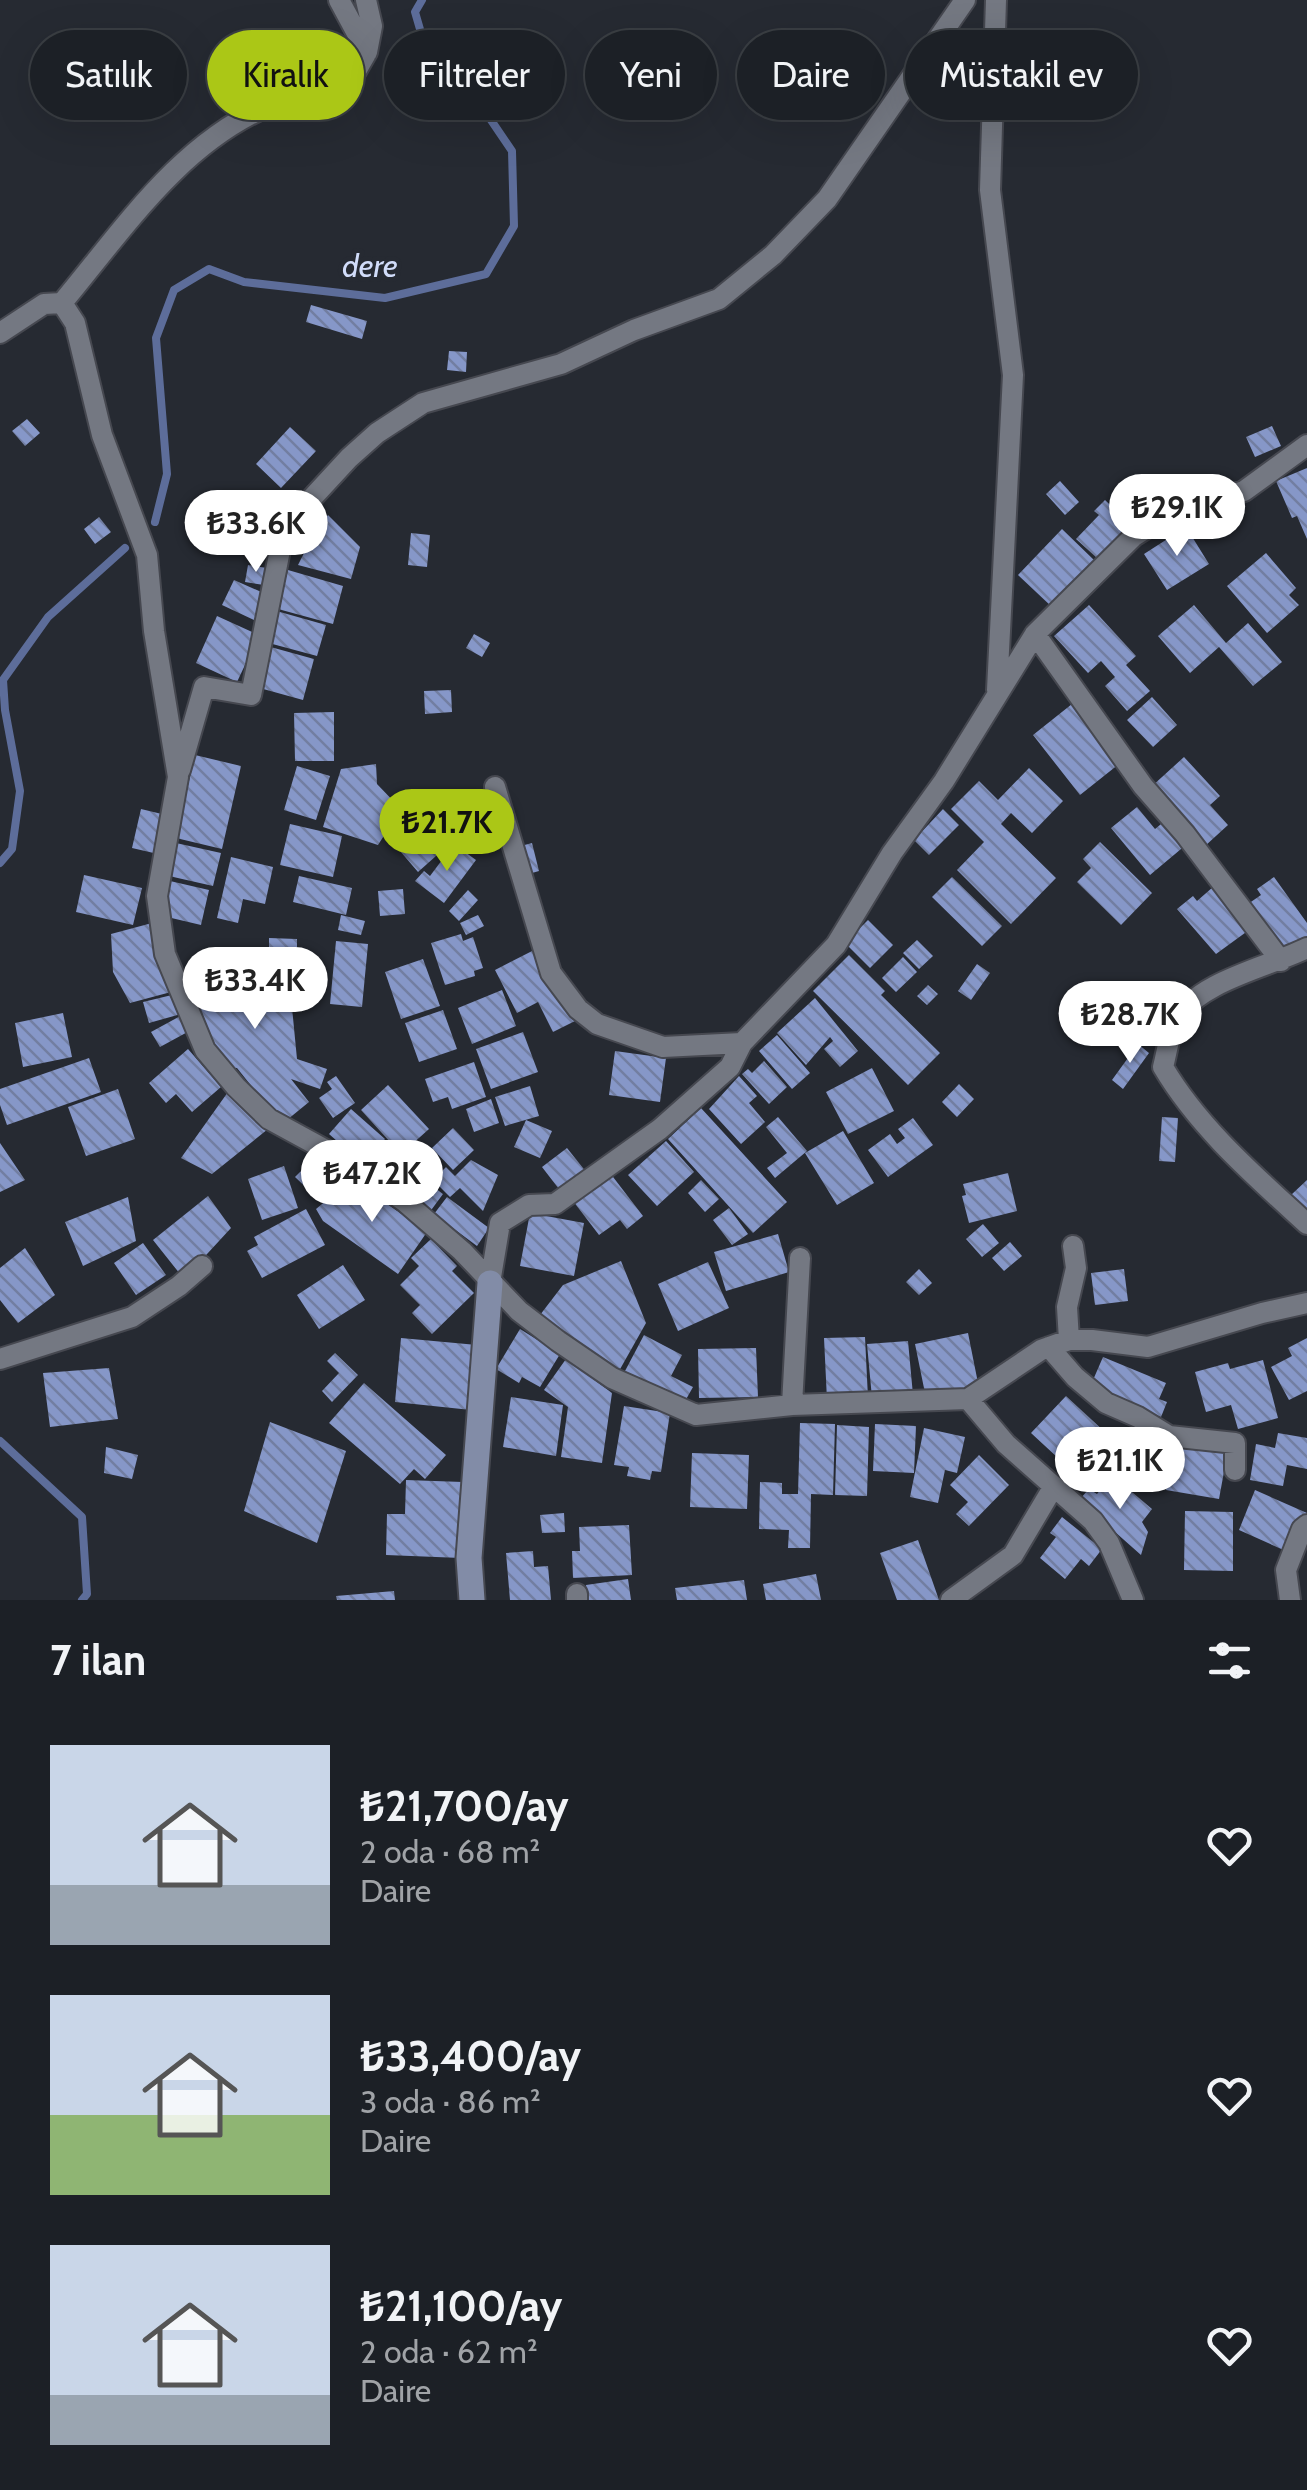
<!DOCTYPE html>
<html lang="tr">
<head>
<meta charset="utf-8">
<style>
	body { margin:0; font-family:Cabin,sans-serif; background:#25282e; color:#f1f3f6; height:100vh; display:flex; flex-direction:column; font-size:38px; white-space:nowrap }
	* { box-sizing:border-box; margin:0 }
	p { font-size:32px; color:#a0a3a7 }
	.icon { flex:none; width:55px; height:55px; fill:none; stroke:currentColor; stroke-width:2; stroke-linecap:round; stroke-linejoin:round }
	.map { position:relative; height:1600px; overflow:hidden }
	.drawer { display:flex; flex-direction:column; background:#1c2026; flex:1 }
	.drawer>* { flex:none }
	.banner { position:absolute; left:30px; top:30px; width:1248px; height:90px; display:flex; gap:20px }
	.price { position:absolute; translate:-50% -85px; padding:0 22px; border-radius:35px; background:#fff; color:#222; font-size:32px; line-height:65px; filter:drop-shadow(0 2px 5px #0008) }
	.price::after { content:''; position:absolute; left:50%; top:60px; width:30px; height:22px; margin-left:-15px; background:inherit; clip-path:polygon(0 0,100% 0,50% 100%) }
	.price.current { background:#abc716; color:#111 }
	ul { padding:0; list-style:none }
	li { display:flex; align-items:center; gap:30px; height:250px; padding:0 50px }
	li span { display:grid; place-items:center; flex:none; width:280px; height:200px; border-radius:0px; color:#555 }
	li>.icon { margin-inline-start:auto }
	span .icon { width:120px; height:120px; fill:#fffc; stroke-width:1 }
	li b { font-size:42px }
	h2 { display:flex; justify-content:space-between; align-items:center; height:120px; padding:0 50px; font-size:42px }
	.chip { padding:0 35px; border-radius:45px; background:#1c2026; box-shadow:0 10px 40px #0002,0 0 0 2px #3a3e43; font-size:35px; line-height:90px }
	.chip.current { background:#abc716; color:#111 }
	.map>svg:first-child { display:block }
</style>
</head>
<body>
<div class="map">
<svg width="1307" height="1600" viewBox="0 0 1307 1600">
	<defs>
		<pattern id="building-back-hatch" width="6" height="6" patternUnits="userSpaceOnUse" patternTransform="scale(2.5)"><rect width="6" height="6" fill="#8697c8"/><path d="M-1 5l2 2M0 0l6 6M5-1l2 2" fill="none" stroke="#727ea1"/></pattern>
	</defs>
	<rect width="100%" height="100%" fill="#262a32"/>
	<g fill="none" stroke-linecap="round" stroke-linejoin="round">
		<path stroke="#5d6d9a" stroke-width="8" d="M155,522L167,474L156,338L174,290L209,269L244,282L385,298L486,274L514,226L512,151L474,95L433,74L415,12L422,0
			M0,863L12,849L20,791L5,710L3,680L48,617L125,548
			M0,1441L82,1517L87,1594L82,1600"/>
	</g>
	<path fill="url(#building-back-hatch)" d="M311,305L367,321L362,339L306,322Z
		M449,351L467,352L466,372L447,370Z
		M27,419L40,433L25,446L12,431Z
		M1272,426L1281,446L1255,457L1246,437Z
		M290,427L316,451L281,488L256,464Z
		M1307,468V539L1297,516L1292,518L1276,481Z
		M1060,481L1079,502L1065,515L1046,494Z
		M1105,500L1130,524L1097,558L1076,539L1099,515L1094,511Z
		M328,515L360,547L351,579L298,565L313,535Z
		M99,517L111,532L95,544L84,529Z
		M1186,527L1209,564L1167,590L1144,554Z
		M1062,529L1096,562L1052,607L1018,575Z
		M411,533L430,535L427,567L408,565Z
		M1266,553L1296,588L1289,595L1299,605L1267,633L1227,586Z
		M248,565L267,568L264,585L245,582Z
		M288,570L343,586L333,624L278,609Z
		M234,580L266,594L254,620L222,605Z
		M1089,605L1136,656L1126,665L1150,691L1127,711L1105,686L1115,677L1101,661L1088,673L1054,636Z
		M1194,605L1226,643L1248,623L1282,662L1253,686L1219,647L1190,673L1158,636Z
		M273,610L326,625L317,656L265,642Z
		M217,616L259,635L237,682L196,663Z
		M474,634L490,643L482,657L466,648Z
		M267,646L314,659L303,700L256,687Z
		M451,690L452,712L425,714L424,691Z
		M1152,697L1177,725L1153,747L1127,720Z
		M1072,704L1119,764L1080,795L1033,735Z
		M334,712V761H295L294,713Z
		M195,755L241,766L222,849L176,838Z
		M1184,757L1220,796L1210,805L1228,825L1205,846L1151,787Z
		M376,764L377,784L401,809L378,845L323,827L341,769Z
		M297,766L330,776L316,820L284,810Z
		M1029,768L1063,801L1032,833L1011,813L1001,824L1056,878L1011,924L957,870L984,842L951,809L979,781L998,800Z
		M1137,807L1155,829L1166,820L1187,844L1150,875L1111,828Z
		M141,809L166,815L158,854L132,848Z
		M943,809L959,825L929,855L914,840Z
		M430,813L454,840L418,872L394,844Z
		M290,824L342,836L333,877L280,865Z
		M1100,842L1152,893L1121,925L1077,882L1091,868L1083,859Z
		M176,843L221,853L213,886L169,876Z
		M532,843L539,871L525,875L517,847Z
		M454,844L476,860L444,903L415,881L424,871L430,876Z
		M231,857L273,867L265,904L243,899L238,923L217,918Z
		M84,875L142,888L133,925L76,912Z
		M299,876L352,888L346,915L293,902Z
		M952,877L1002,926L982,946L932,897Z
		M1274,877L1307,923V936L1281,955L1245,906L1261,895L1257,889Z
		M170,881L209,890L201,925L163,916Z
		M1213,887L1249,930L1216,954L1177,909L1193,896L1197,901Z
		M403,889L405,914L380,916L378,891Z
		M468,890L478,900L459,921L449,911Z
		M341,915L365,921L361,935L338,930Z
		M478,915L484,926L466,935L460,923Z
		M868,920L893,945L870,968L845,943Z
		M152,923L171,992L130,1003L113,972L111,934Z
		M461,934L463,941L473,937L483,968L474,971L475,976L445,985L431,943Z
		M269,938L297,939V964L269,963Z
		M917,940L933,956L919,969L903,953Z
		M336,941L368,944L362,1007L330,1004Z
		M540,947L577,1020L553,1032L538,1002L517,1013L495,970Z
		M849,955L885,991L881,995L940,1053L908,1085L813,991Z
		M903,957L917,972L896,992L882,978Z
		M423,959L440,1006L401,1019L385,972Z
		M977,964L990,973L971,1000L958,991Z
		M288,966L297,1059L327,1069L320,1089L291,1079L309,1102L282,1124L237,1068L221,1067L178,976Z
		M928,985L938,994L927,1005L917,996Z
		M502,990L516,1026L472,1044L458,1008Z
		M176,994L181,1014L149,1023L143,1002Z
		M815,998L858,1051L840,1067L824,1049L833,1041L830,1037L806,1065L777,1033Z
		M443,1010L457,1049L419,1062L405,1023Z
		M63,1013L72,1057L23,1067L15,1023Z
		M184,1014L193,1029L160,1047L151,1032Z
		M523,1032L538,1072L491,1089L476,1049Z
		M777,1035L810,1073L792,1089L759,1051Z
		M1138,1044L1149,1053L1123,1089L1112,1080Z
		M188,1049L221,1087L192,1112L176,1094L166,1103L149,1083Z
		M615,1051L666,1058L660,1102L609,1095Z
		M89,1058L101,1092L7,1125L0,1105V1089Z
		M764,1061L787,1087L769,1104L742,1074L748,1069L752,1073Z
		M474,1062L486,1097L452,1109L448,1097L433,1102L425,1079Z
		M872,1068L894,1111L848,1134L826,1092Z
		M336,1076L355,1103L333,1118L319,1098L332,1089L327,1082Z
		M739,1076L757,1096L749,1103L765,1122L741,1144L709,1109Z
		M959,1084L974,1099L957,1117L942,1102Z
		M388,1085L429,1129L401,1154L361,1110Z
		M530,1086L539,1116L505,1126L495,1097Z
		M118,1089L135,1139L86,1156L68,1107Z
		M228,1092L273,1125L212,1174L181,1158Z
		M491,1099L499,1123L474,1132L466,1109Z
		M701,1108L787,1202L753,1233L668,1139Z
		M351,1109L385,1139L363,1164L329,1134Z
		M778,1117L807,1151L775,1178L767,1168L787,1153L766,1127Z
		M1162,1117L1178,1118L1175,1162L1159,1161Z
		M913,1118L933,1145L888,1177L868,1150L890,1134L897,1144L905,1138L898,1129Z
		M526,1120L552,1131L540,1158L514,1147Z
		M453,1128L474,1150L453,1170L432,1148Z
		M843,1131L874,1183L837,1205L805,1153Z
		M666,1141L694,1172L657,1206L628,1175Z
		M0,1143L25,1180L0,1192Z
		M382,1148L443,1194L429,1213L368,1166Z
		M567,1148L587,1173L562,1193L542,1167Z
		M314,1158L335,1178L316,1197L295,1177Z
		M471,1160L498,1175L483,1211L460,1188L450,1197L433,1180L446,1167L455,1176Z
		M284,1166L298,1208L262,1220L248,1179Z
		M610,1173L643,1216L627,1229L620,1220L599,1235L573,1201Z
		M1008,1173L1017,1211L969,1223L962,1196L966,1195L963,1184Z
		M352,1179L427,1232L398,1274L323,1221L316,1209Z
		M701,1180L719,1199L705,1212L688,1193Z
		M1307,1180V1212L1291,1195Z
		M208,1196L231,1228L184,1279L153,1240Z
		M128,1197L136,1241L83,1266L65,1222Z
		M447,1197L489,1228L477,1246L434,1214Z
		M729,1208L748,1234L732,1245L713,1220Z
		M306,1209L325,1245L262,1278L247,1251L258,1245L254,1237Z
		M530,1213L584,1223L574,1276L520,1266Z
		M983,1224L999,1243L982,1257L966,1239Z
		M778,1234L789,1272L726,1291L714,1252Z
		M431,1239L457,1266L452,1271L474,1293L432,1334L412,1313L420,1305L400,1285L419,1266L411,1258Z
		M1010,1242L1022,1256L1004,1271L992,1258Z
		M143,1243L166,1275L136,1295L114,1263Z
		M25,1248L55,1295L18,1323L0,1300V1268Z
		M621,1261L646,1323L619,1371L540,1315L563,1285Z
		M708,1262L729,1308L678,1331L658,1284Z
		M343,1265L365,1300L319,1329L297,1295Z
		M919,1269L932,1283L919,1295L906,1282Z
		M1124,1269L1128,1301L1095,1305L1091,1273Z
		M520,1329L560,1354L540,1387L522,1377L519,1383L496,1369Z
		M968,1333L979,1388L926,1398L915,1344Z
		M644,1335L682,1355L671,1376L693,1387L684,1403L625,1371Z
		M865,1337L868,1398L827,1400L824,1338Z
		M401,1338L477,1345L471,1410L395,1402Z
		M1307,1338V1391L1289,1400L1271,1367L1292,1356L1288,1348Z
		M908,1341L913,1395L872,1398L867,1344Z
		M756,1348L758,1397L699,1398L698,1349Z
		M335,1353L358,1375L332,1402L322,1391L339,1373L327,1361Z
		M1103,1357L1166,1383L1159,1399L1167,1402L1161,1417L1090,1387Z
		M566,1359L612,1393L602,1463L561,1457L568,1407L544,1390Z
		M1263,1360L1278,1418L1238,1429L1231,1405L1206,1412L1195,1372L1228,1363L1230,1369Z
		M109,1368L118,1419L50,1427L43,1373Z
		M364,1383L446,1455L425,1479L414,1469L400,1484L329,1423Z
		M1066,1396L1106,1433L1071,1470L1031,1433Z
		M511,1397L563,1405L556,1456L503,1447Z
		M624,1406L670,1413L661,1472L652,1471L650,1480L627,1476L629,1467L614,1465Z
		M270,1422L346,1451L317,1543L244,1511Z
		M800,1423L835,1424L833,1495L811,1494L810,1548H788L789,1530L759,1529L760,1482L782,1483V1494H798Z
		M875,1424L916,1426L914,1473L873,1471Z
		M837,1425L869,1427L867,1496L835,1495Z
		M1141,1427L1159,1439L1139,1468L1121,1456Z
		M924,1428L965,1437L957,1473L945,1470L938,1503L910,1497Z
		M1278,1433L1307,1438V1469L1287,1465L1283,1486L1250,1480L1256,1444L1275,1448Z
		M1175,1441L1228,1450L1219,1499L1166,1490Z
		M106,1447L138,1455L132,1479L104,1473Z
		M1096,1447L1109,1459L1093,1476L1080,1465Z
		M692,1453L749,1455L747,1509L690,1507Z
		M979,1455L1009,1485L969,1526L956,1514L968,1502L950,1485Z
		M1112,1475L1152,1509L1142,1522L1148,1532L1141,1555L1079,1500L1089,1489L1097,1494Z
		M406,1480L463,1482L461,1558L386,1555L387,1514H405Z
		M1255,1490L1307,1513L1288,1552L1239,1530Z
		M1185,1511L1233,1512V1571L1184,1570Z
		M564,1513L565,1532L542,1533L540,1515Z
		M1062,1517L1102,1549L1089,1566L1081,1559L1065,1579L1040,1558L1056,1537L1050,1533Z
		M629,1525L632,1575L573,1578L572,1551H580L579,1527Z
		M918,1540L939,1600H897L880,1553Z
		M533,1551L534,1567L548,1566L551,1600H510L506,1553Z
		M816,1574L821,1600H766L763,1584Z
		M628,1579L631,1600H588L586,1585Z
		M744,1580L747,1600H677L675,1588Z
		M394,1591L395,1600H337L336,1596Z"/>
	<g fill="none" stroke-linecap="round" stroke-linejoin="round">
		<defs>
			<path id="street" d="M366,0L372,26L367,52
				M996,0L990,190L1013,375L997,690
				M62,303C123,230 181,141 273,104C296,95 323,91 348,85L367,52L339,0
				M0,333L44,304L62,303L75,323L102,435L147,555L154,631L178,777L157,896L165,954L205,1050L236,1087L269,1119L346,1161L404,1201L462,1251L519,1311L558,1341L612,1378L696,1415L792,1405L968,1399L1041,1350L1069,1340H1092L1148,1347L1262,1313L1307,1303
				M1035,634L1143,786L1185,834L1281,961
				M180,770L204,687L251,695L282,540L313,497L349,458L377,433L423,403L561,364L634,330L719,299L773,255L827,199L965,0
				M495,787L551,973L578,1009L597,1024L663,1047L742,1043
				M1307,948C1269,967 1198,981 1176,1020C1169,1034 1167,1052 1163,1067C1199,1128 1255,1176 1307,1224
				M490,1283L500,1223L529,1205L555,1204L660,1129L730,1067L742,1043L836,945L892,853L944,781L1035,634L1134,536L1166,516L1244,491L1307,445
				M1069,1340L1067,1307L1076,1268L1073,1246
				M1049,1347L1075,1377L1106,1403L1138,1417L1169,1436L1235,1443V1470
				M0,1359L132,1317L179,1286L202,1266
				M968,1399L1006,1444L1093,1521L1109,1543L1133,1600
				M792,1405L800,1258
				M577,1594V1600
				M951,1600L1013,1555L1054,1486
				M1290,1600L1286,1570L1302,1529L1307,1525"/>
			<path id="secondary" d="M472,1600L469,1558L490,1283"/>
		</defs>
		<use href="#street" stroke="#464850" stroke-width="24"/>
		<use href="#secondary" stroke="#464850" stroke-width="29"/>
		<use href="#street" stroke="#747882" stroke-width="20"/>
		<use href="#secondary" stroke="#828ca7" stroke-width="25"/>
	</g>
	<g text-anchor="middle" stroke-width="10" stroke-linejoin="round" paint-order="stroke">
		<g font-size="32" font-style="italic" fill="#d1dcf9" stroke="#262a32">
			<text x="370" y="277">dere</text>
		</g>
	</g>
</svg>
<b class="price" style="left:1177px;top:559px">₺29.1K</b>
<b class="price" style="left:256px;top:575px">₺33.6K</b>
<b class="price current" style="left:447px;top:874px">₺21.7K</b>
<b class="price" style="left:255px;top:1032px">₺33.4K</b>
<b class="price" style="left:1130px;top:1066px">₺28.7K</b>
<b class="price" style="left:372px;top:1225px">₺47.2K</b>
<b class="price" style="left:1120px;top:1512px">₺21.1K</b>
<div class="banner">
<a class="chip">Satılık</a>
<a class="chip current">Kiralık</a>
<a class="chip">Filtreler</a>
<a class="chip">Yeni</a>
<a class="chip">Daire</a>
<a class="chip">Müstakil ev</a>
</div>
</div>
<section class="drawer">
<h2>7 ilan<svg class="icon" aria-label="filters" viewBox="0 0 24 24"><path d="M4 7h16M4 17h16"/><circle cx="9" cy="7" r="2"/><circle cx="15" cy="17" r="2"/></svg></h2>
<ul>
<li><span style="background:linear-gradient(#c9d6e8 70%,#9aa5b1 0)"><svg class="icon" aria-label="home" viewBox="0 0 24 24"><path d="M3 11l9-7 9 7M6 9v11h12V9"/></svg></span><div><b>₺21,700/ay</b><p>2 oda · 68 m²</p><p>Daire</p></div><svg class="icon" aria-label="heart" viewBox="0 0 24 24"><path d="M12 20l-8-8c-3-5 5-10 8-4 3-6 11-1 8 4z"/></svg></li>
<li><span style="background:linear-gradient(#c9d6e8 60%,#8fb573 0)"><svg class="icon" aria-label="home" viewBox="0 0 24 24"><path d="M3 11l9-7 9 7M6 9v11h12V9"/></svg></span><div><b>₺33,400/ay</b><p>3 oda · 86 m²</p><p>Daire</p></div><svg class="icon" aria-label="heart" viewBox="0 0 24 24"><path d="M12 20l-8-8c-3-5 5-10 8-4 3-6 11-1 8 4z"/></svg></li>
<li><span style="background:linear-gradient(#c9d6e8 75%,#9aa5b1 0)"><svg class="icon" aria-label="home" viewBox="0 0 24 24"><path d="M3 11l9-7 9 7M6 9v11h12V9"/></svg></span><div><b>₺21,100/ay</b><p>2 oda · 62 m²</p><p>Daire</p></div><svg class="icon" aria-label="heart" viewBox="0 0 24 24"><path d="M12 20l-8-8c-3-5 5-10 8-4 3-6 11-1 8 4z"/></svg></li>
</ul>
</section>
</body>
</html>
